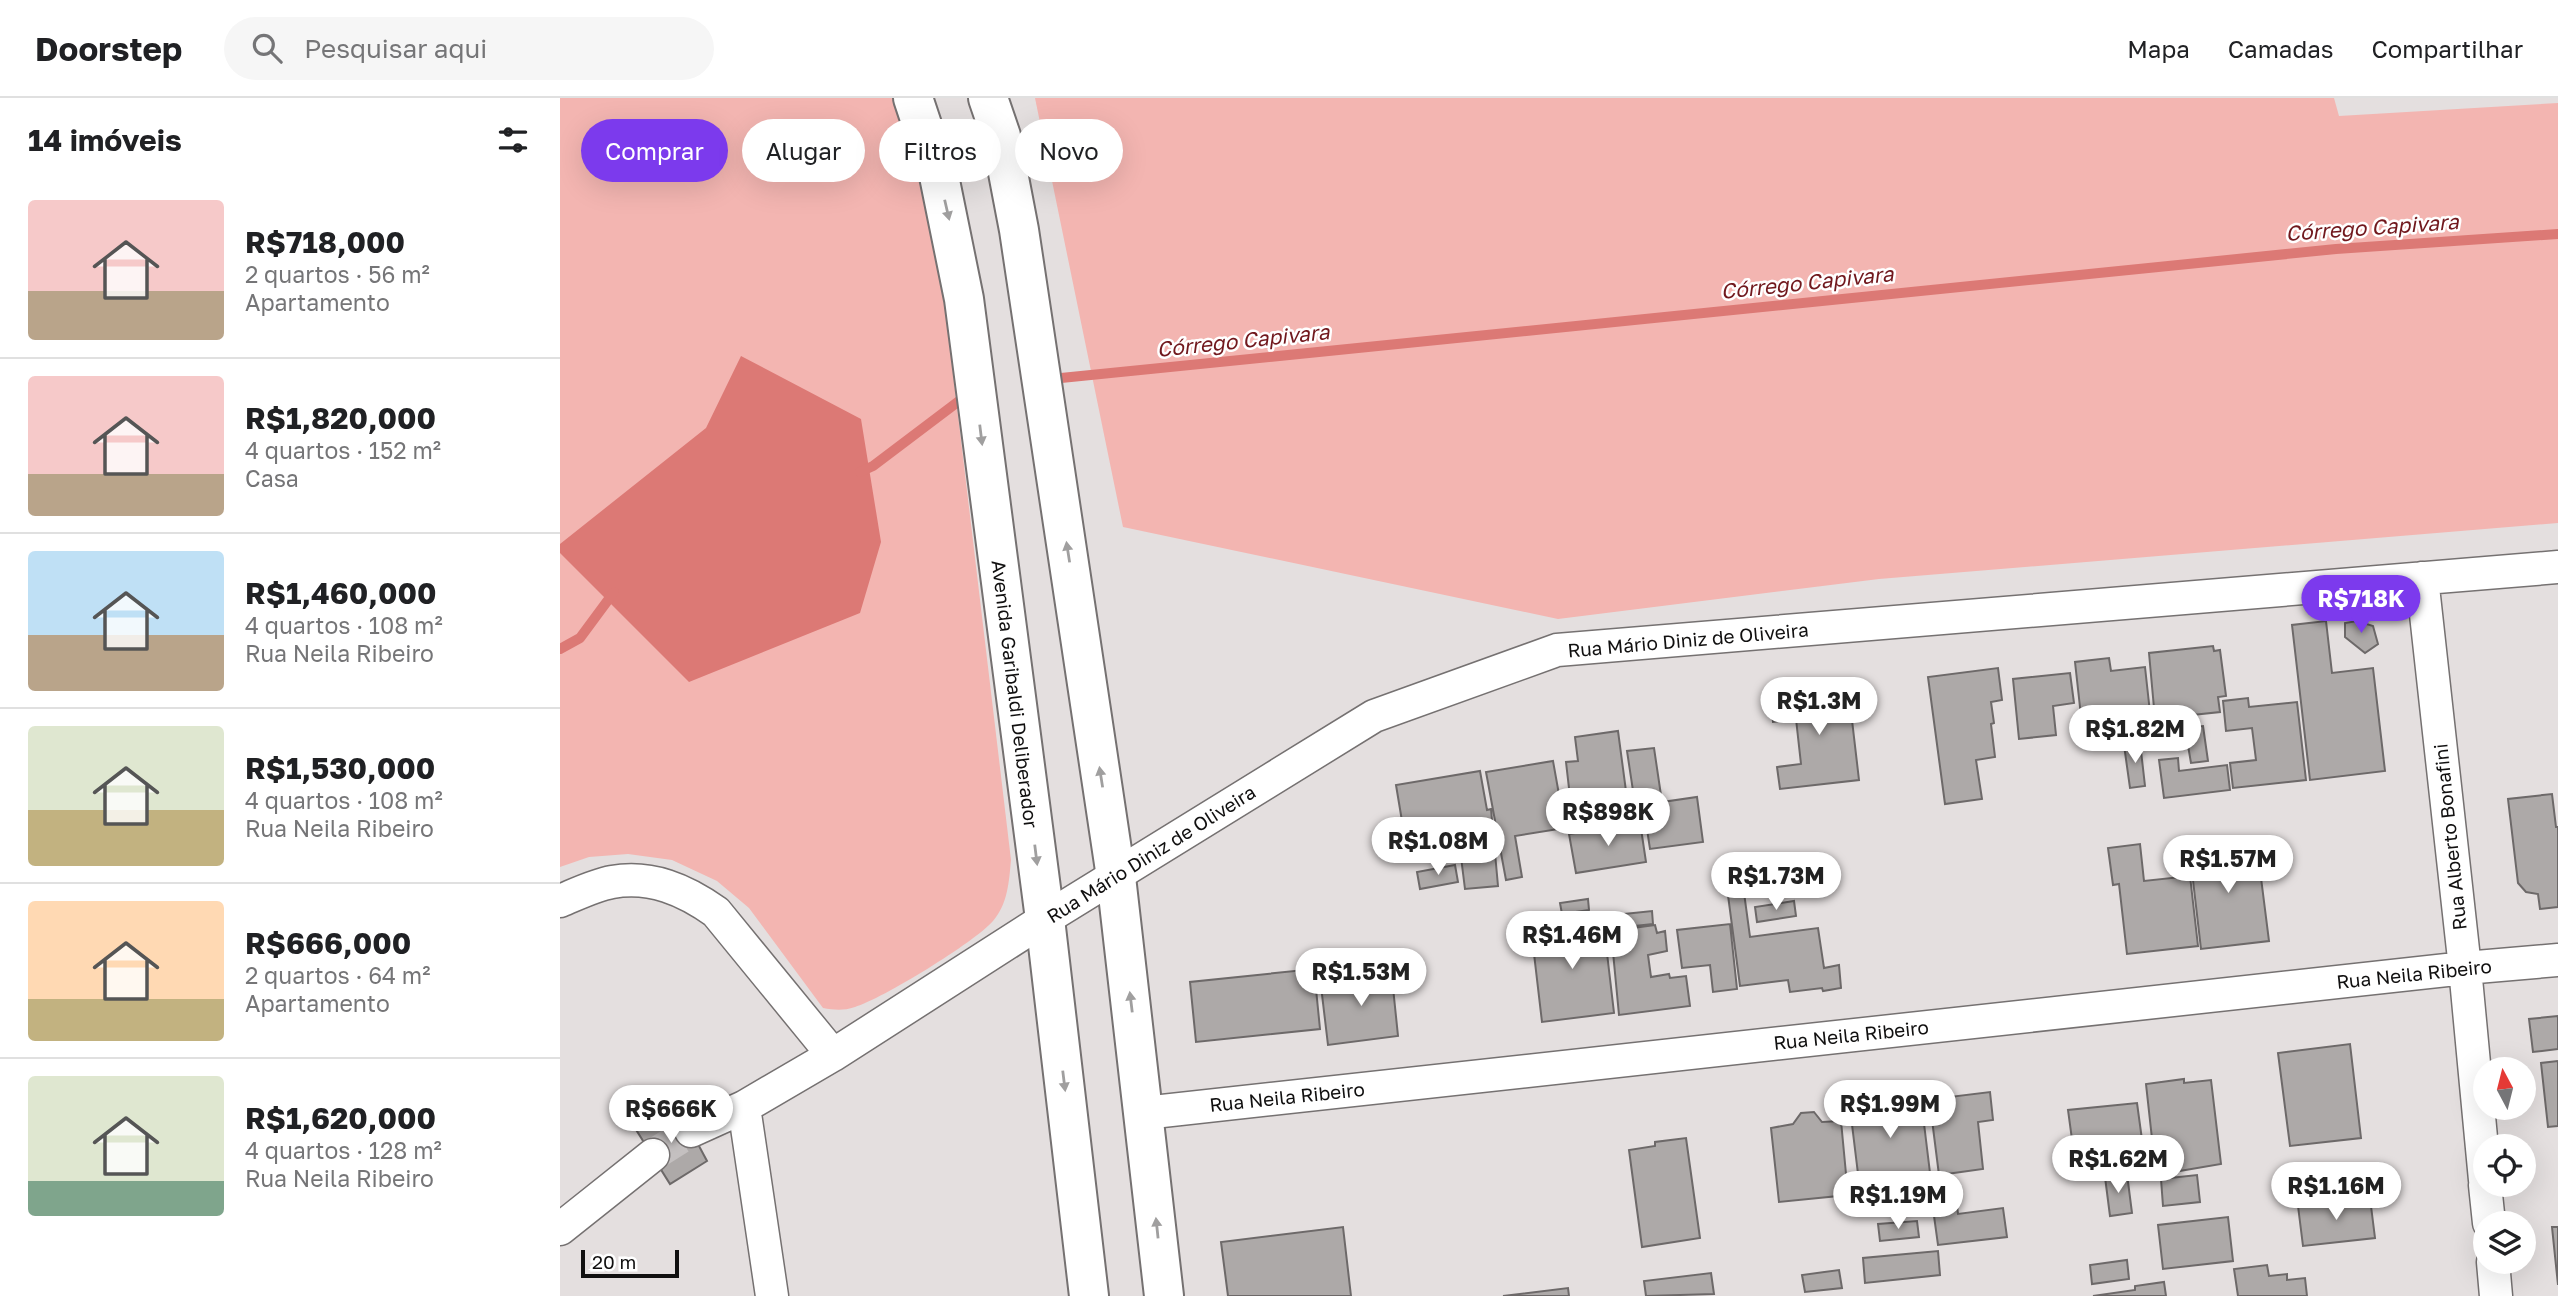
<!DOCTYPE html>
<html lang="pt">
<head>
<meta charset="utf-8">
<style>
	body { margin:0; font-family:"Golos Text",sans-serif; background:#f6f6f6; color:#202124; height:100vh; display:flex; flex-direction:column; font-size:26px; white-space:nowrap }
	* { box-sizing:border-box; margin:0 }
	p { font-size:23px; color:#757577 }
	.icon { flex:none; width:38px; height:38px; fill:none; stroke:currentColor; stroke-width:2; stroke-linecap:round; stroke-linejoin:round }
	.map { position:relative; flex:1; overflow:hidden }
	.panel { display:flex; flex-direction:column; background:#fff; width:560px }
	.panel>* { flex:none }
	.hud { position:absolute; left:21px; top:21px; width:665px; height:63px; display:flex; gap:14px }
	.needle { width:46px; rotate:353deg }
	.buttons { position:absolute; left:1913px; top:959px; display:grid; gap:14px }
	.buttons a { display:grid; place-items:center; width:63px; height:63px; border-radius:50%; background:#fff; box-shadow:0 7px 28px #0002; font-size:35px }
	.scale { position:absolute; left:21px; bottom:18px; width:98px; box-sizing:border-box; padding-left:7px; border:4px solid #111010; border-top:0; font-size:19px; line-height:24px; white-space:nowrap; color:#111010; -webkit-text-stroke:5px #fff; paint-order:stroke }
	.price { position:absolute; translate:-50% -60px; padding:0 16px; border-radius:24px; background:#fff; color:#222; font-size:23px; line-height:46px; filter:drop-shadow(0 2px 4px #0008) }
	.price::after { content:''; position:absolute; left:50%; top:42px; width:21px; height:16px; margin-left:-10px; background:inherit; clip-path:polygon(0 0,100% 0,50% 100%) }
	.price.on { background:#7c3aed; color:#fff }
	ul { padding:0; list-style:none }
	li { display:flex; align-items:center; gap:21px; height:175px; padding:0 28px }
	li+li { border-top:2px solid #e0e0e0 }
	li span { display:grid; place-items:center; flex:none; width:196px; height:140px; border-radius:7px; color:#555 }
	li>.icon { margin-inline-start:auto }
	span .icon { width:84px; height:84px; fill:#fffc; stroke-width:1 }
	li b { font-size:30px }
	h2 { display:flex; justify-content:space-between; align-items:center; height:84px; padding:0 28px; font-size:30px }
	.pill { padding:0 24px; border-radius:32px; background:#fff; box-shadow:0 7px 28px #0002; font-size:24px; line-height:63px }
	.pill.on { background:#7c3aed; color:#fff }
	header { display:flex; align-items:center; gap:42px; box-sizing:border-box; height:98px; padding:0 35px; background:#fff; border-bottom:2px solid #e0e0e0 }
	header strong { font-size:33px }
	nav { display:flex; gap:38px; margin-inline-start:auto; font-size:24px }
	.search { width:490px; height:63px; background:#f6f6f6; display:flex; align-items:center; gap:18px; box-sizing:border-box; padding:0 24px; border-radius:38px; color:#757577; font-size:26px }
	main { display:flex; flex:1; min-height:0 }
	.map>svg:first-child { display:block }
</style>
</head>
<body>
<header>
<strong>Doorstep</strong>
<div class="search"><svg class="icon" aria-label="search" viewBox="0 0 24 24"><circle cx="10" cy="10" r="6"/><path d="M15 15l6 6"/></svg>Pesquisar aqui</div>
<nav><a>Mapa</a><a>Camadas</a><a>Compartilhar</a></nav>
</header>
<main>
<section class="panel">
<h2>14 imóveis<svg class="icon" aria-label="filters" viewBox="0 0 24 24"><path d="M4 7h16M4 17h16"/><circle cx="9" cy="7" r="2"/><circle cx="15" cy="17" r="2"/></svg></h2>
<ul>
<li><span style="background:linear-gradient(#f6c9c9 65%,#b9a48a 0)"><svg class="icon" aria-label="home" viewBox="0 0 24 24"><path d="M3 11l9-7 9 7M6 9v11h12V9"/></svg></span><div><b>R$718,000</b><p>2 quartos · 56 m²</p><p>Apartamento</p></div></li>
<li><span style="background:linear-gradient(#f6c9c9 70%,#b9a48a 0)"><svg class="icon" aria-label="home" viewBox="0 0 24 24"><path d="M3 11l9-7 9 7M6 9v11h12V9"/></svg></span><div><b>R$1,820,000</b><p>4 quartos · 152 m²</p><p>Casa</p></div></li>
<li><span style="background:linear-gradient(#bfe0f5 60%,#b9a48a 0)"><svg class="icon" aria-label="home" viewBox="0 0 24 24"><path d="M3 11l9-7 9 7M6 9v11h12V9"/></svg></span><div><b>R$1,460,000</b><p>4 quartos · 108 m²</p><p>Rua Neila Ribeiro</p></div></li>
<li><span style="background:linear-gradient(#dfe7d0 60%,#c2b280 0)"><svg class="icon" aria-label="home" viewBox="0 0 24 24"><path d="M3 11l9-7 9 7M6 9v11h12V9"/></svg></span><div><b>R$1,530,000</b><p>4 quartos · 108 m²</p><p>Rua Neila Ribeiro</p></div></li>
<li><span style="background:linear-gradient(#ffd9b3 70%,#c2b280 0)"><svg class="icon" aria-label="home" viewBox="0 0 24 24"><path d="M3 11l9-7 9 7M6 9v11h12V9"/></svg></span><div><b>R$666,000</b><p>2 quartos · 64 m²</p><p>Apartamento</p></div></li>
<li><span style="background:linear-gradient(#dfe7d0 75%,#7fa58c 0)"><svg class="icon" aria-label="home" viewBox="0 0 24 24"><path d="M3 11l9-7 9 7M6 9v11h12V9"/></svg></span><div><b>R$1,620,000</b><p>4 quartos · 128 m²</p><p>Rua Neila Ribeiro</p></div></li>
</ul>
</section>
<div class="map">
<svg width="1998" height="1198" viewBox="0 0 1998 1198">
	<rect width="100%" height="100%" fill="#e4dfdf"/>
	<path fill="#f3b5b1" d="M0,0H334L375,124L451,762C449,783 448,806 433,823C415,844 322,901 295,909C283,913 274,912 263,910L189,810L157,783L112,762L68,756L29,759L0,769Z
		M475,0H1774L1779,18L1998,5V425L1319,481L998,521L563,429Z"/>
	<path fill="#dc7975" d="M181,258L301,321L321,444L300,515L129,584L0,455V446L146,330Z"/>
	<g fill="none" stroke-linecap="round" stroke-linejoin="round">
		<path stroke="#dc7975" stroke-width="10" d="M501,280L1776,151L1998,136
			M300,374L313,368L399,303
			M0,551L20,540L54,494"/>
	</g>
	<path fill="#ada9a8" stroke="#6d6969" stroke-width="2" d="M1766,523L1772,575L1813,570L1825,673L1750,682L1732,527Z
		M1797,523L1813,528L1818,546L1805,555L1785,539V525Z
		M1653,548L1654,553L1660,552L1666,598L1658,599L1660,614L1595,621L1589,555Z
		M1549,560L1551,573L1585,569L1592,633L1558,637V640L1524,645L1515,564Z
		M1438,570L1442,602L1431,604L1434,625L1431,626L1435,659L1416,662L1422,701L1385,706L1368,579Z
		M1510,575L1514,605L1493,608L1496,637L1459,641L1453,581Z
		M1288,588L1299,682L1220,691L1217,669L1241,666L1236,621L1213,624L1210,597Z
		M1688,600L1689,609L1737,604L1746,682L1673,690L1670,665L1696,662L1692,630L1666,633L1663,603Z
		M1643,628L1648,663L1631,665L1625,630Z
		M1058,633L1066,693L1010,699L1006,664L1018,663L1015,639Z
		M1580,644L1585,688L1570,690L1564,647Z
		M1094,650L1102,704L1137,699L1143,744L1090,751L1083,705L1075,706L1067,653Z
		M1618,660L1619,673L1667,667L1670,692L1604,700L1599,662Z
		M993,663L1005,730L955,738L962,779L946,782L926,674Z
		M920,673L927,712L931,711L938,788L905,791L901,759L869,762L864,726L843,729L836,687Z
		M1992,696L1996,729H1998V809L1980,811L1978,796L1966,794L1958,785L1948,701Z
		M1080,724L1086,764L1016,775L1009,736Z
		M1688,741L1690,757L1698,756L1709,843L1641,851L1629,748Z
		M1580,746L1584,783L1630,778L1638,848L1567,856L1559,786L1553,787L1548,750Z
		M1180,765L1190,839L1258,830L1264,870L1279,867L1281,890L1263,893L1262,890L1230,894L1228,882L1180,888L1164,767Z
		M895,767L898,784L860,791L857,774Z
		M1028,801L1029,812L1002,816L1000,805Z
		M1234,803L1236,818L1197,824L1195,809Z
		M1092,813L1093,826L1056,830L1055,817Z
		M1043,821L1054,915L982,924L971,830Z
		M1170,826L1177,891L1153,894L1150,867L1122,870L1117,832Z
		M1095,827L1097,835L1105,833L1107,853L1088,857L1091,879L1109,876L1110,880L1126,878L1130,908L1059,917L1051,833Z
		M831,870L838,938L768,947L761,888L788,884L787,875Z
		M754,871L760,931L636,944L630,884Z
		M1998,918V951L1973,954L1969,921Z
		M1790,946L1801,1040L1730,1048L1718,955Z
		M1998,963V1028L1988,1029L1981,965Z
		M1624,981V985L1651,982L1661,1066L1596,1077L1586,986Z
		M1430,994L1433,1022L1418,1024L1423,1071L1379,1077L1370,1006L1382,1005L1381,1000Z
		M1361,1001L1370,1075L1299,1084L1290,1010Z
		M1577,1005L1583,1049L1537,1055L1536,1046L1513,1049L1508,1012Z
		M107,1010L119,1017L131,1033L147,1063L110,1086L75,1030Z
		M1254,1014L1262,1024L1281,1023L1288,1097L1219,1104L1211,1030L1233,1026L1241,1015Z
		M1126,1040L1140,1140L1082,1149L1069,1052L1095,1048V1044Z
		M1567,1076L1572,1115L1550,1118L1545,1079Z
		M1637,1077L1640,1104L1603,1108L1601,1081Z
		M1394,1085L1398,1116L1443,1110L1447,1139L1378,1147L1370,1089Z
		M1810,1100L1815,1140L1743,1148L1738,1108Z
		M1668,1119L1673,1163L1603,1171L1598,1127Z
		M1357,1123L1359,1139L1320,1143L1318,1126Z
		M783,1129L791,1198H668L661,1144Z
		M1992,1129H1998V1187Z
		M1378,1153L1380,1177L1305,1185L1303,1160Z
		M1567,1162L1569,1181L1532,1186L1530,1167Z
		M1707,1167L1709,1178L1727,1176V1182L1745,1180L1747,1198H1678L1674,1171Z
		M1279,1172L1282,1190L1245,1194L1242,1177Z
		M1151,1175L1154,1196L1086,1198L1084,1183Z
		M1604,1184L1606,1198H1533L1575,1192V1188Z
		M1008,1190L1009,1198H943Z"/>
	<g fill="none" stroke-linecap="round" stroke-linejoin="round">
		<path stroke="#c4c0c0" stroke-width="32" stroke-dasharray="32 16" stroke-linecap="butt" d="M93,1057L131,1033"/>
		<defs>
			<path id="minor" d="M1862,480L1905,870L1925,1082
				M0,803C17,796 35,787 52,784C91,777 125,792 156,814L273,957
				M184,1009L212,1198
				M584,1015L1905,870L1998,862
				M131,1033L184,1009L273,957L485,821L814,618L997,552L1998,469
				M1925,1087L1929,1125
				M0,1131L93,1057
				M1933,1164L1936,1198"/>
			<path id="tertiary" d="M353,0L379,78L404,201L485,821L529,1198
				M428,0L441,38L459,132L556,779L604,1198"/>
		</defs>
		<use href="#minor" stroke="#757171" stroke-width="35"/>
		<use href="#tertiary" stroke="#757171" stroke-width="42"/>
		<use href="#minor" stroke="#fff" stroke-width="32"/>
		<use href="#tertiary" stroke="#fff" stroke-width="38"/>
	</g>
	<defs><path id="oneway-solid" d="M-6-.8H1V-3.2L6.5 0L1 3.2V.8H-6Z" transform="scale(1.75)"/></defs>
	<g fill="#a09f9f">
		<use href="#oneway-solid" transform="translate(387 112) rotate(77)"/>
		<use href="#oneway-solid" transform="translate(421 337) rotate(83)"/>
		<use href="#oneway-solid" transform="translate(508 454) rotate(-99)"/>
		<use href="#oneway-solid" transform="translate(541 679) rotate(-99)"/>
		<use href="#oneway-solid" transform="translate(476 757) rotate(83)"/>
		<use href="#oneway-solid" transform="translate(571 904) rotate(-97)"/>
		<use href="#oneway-solid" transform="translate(504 983) rotate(83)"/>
		<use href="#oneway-solid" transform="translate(597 1130) rotate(-96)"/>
	</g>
	<g text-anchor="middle" stroke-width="5" stroke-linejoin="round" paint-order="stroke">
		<g font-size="19" fill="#111010" stroke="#fff">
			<text transform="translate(1128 542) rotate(-5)" y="7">Rua Mário Diniz de Oliveira</text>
			<text transform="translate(455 596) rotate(83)" y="7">Avenida Garibaldi Deliberador</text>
			<text transform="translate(1890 739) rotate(-96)" y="7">Rua Alberto Bonafini</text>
			<text transform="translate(591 756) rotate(-32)" y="7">Rua Mário Diniz de Oliveira</text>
			<text transform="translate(1854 876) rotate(-6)" y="7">Rua Neila Ribeiro</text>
			<text transform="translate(1291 937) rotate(-6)" y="7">Rua Neila Ribeiro</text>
			<text transform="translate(727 999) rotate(-6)" y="7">Rua Neila Ribeiro</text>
		</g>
		<g font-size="21" font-style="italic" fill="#71181d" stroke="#fff">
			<text transform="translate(1812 130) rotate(-4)" y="7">Córrego Capivara</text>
			<text transform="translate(1247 185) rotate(-6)" y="7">Córrego Capivara</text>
			<text transform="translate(683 243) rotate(-6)" y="7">Córrego Capivara</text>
		</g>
	</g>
</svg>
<div class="buttons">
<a><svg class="needle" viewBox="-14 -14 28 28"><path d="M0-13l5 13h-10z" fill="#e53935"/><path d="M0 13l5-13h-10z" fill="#757577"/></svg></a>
<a><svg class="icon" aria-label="locate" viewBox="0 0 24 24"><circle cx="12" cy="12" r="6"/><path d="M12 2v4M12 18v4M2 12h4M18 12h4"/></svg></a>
<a><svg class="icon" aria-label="layers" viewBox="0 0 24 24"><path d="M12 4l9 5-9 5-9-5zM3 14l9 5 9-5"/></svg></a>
</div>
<div class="scale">20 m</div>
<b class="price on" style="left:1801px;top:537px">R$718K</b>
<b class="price" style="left:1259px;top:639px">R$1.3M</b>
<b class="price" style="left:1575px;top:667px">R$1.82M</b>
<b class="price" style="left:1048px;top:750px">R$898K</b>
<b class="price" style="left:878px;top:779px">R$1.08M</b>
<b class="price" style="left:1668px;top:797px">R$1.57M</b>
<b class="price" style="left:1216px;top:814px">R$1.73M</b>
<b class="price" style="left:1012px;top:873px">R$1.46M</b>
<b class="price" style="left:801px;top:910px">R$1.53M</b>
<b class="price" style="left:1330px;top:1042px">R$1.99M</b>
<b class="price" style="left:111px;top:1047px">R$666K</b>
<b class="price" style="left:1558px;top:1097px">R$1.62M</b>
<b class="price" style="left:1776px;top:1124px">R$1.16M</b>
<b class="price" style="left:1338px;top:1133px">R$1.19M</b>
<div class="hud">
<a class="pill on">Comprar</a>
<a class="pill">Alugar</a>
<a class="pill">Filtros</a>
<a class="pill">Novo</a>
</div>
</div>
</main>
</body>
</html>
